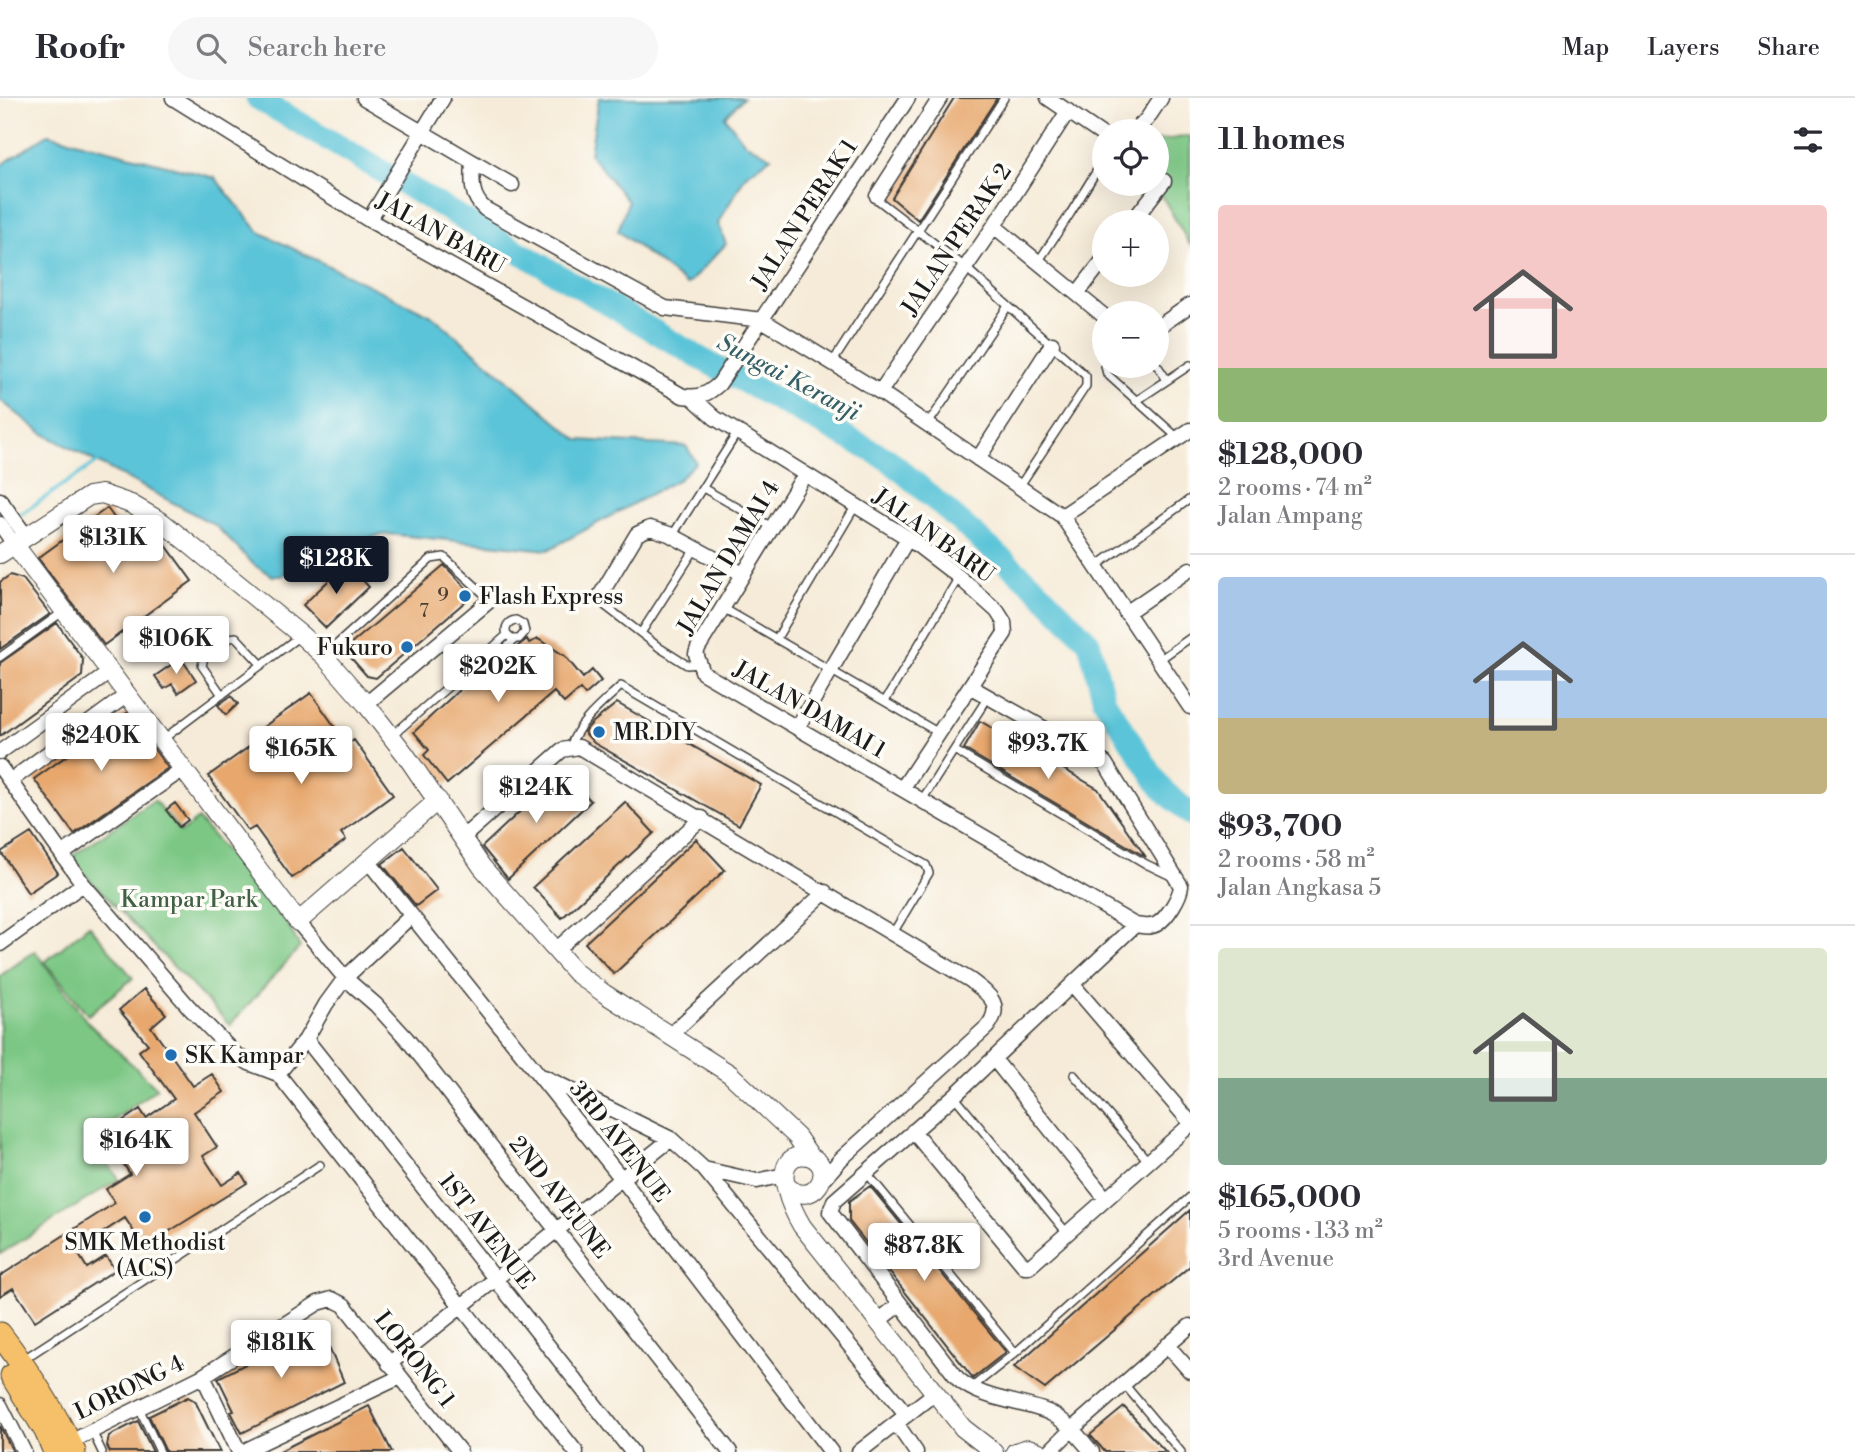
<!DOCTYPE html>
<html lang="en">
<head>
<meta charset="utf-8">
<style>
	body { margin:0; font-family:"Libre Bodoni",serif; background:#f7f7f7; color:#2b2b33; height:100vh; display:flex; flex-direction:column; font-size:26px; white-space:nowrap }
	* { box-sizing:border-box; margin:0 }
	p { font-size:23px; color:#7c7c81 }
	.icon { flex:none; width:38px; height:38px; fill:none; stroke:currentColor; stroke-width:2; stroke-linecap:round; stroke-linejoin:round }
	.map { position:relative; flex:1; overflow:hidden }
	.sheet { display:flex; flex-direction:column; background:#fff; width:665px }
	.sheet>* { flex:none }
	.fabs { position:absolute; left:1092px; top:21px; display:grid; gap:14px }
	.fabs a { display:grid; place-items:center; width:77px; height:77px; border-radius:50%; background:#fff; box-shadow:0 7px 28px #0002; font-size:35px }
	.price { position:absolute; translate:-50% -60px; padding:0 16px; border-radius:7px; background:#fff; color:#222; font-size:23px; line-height:46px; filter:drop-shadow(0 2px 4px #0008) }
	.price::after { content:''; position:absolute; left:50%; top:42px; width:21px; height:16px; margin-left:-10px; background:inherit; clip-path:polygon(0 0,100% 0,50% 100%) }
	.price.current { background:#111827; color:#fff }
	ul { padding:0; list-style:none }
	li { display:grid; align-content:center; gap:14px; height:371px; padding:0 28px }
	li+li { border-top:2px solid #e1e1e2 }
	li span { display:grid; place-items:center; height:217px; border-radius:7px; color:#555 }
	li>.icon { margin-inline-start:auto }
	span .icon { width:126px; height:126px; fill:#fffc; stroke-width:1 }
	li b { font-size:30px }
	h2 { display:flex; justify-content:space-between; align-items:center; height:84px; padding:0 28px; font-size:30px }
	header { display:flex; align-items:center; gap:42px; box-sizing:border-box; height:98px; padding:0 35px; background:#fff; border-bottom:2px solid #e1e1e2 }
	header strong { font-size:33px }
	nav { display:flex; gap:38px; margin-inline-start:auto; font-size:24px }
	.search { width:490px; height:63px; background:#f7f7f7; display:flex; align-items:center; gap:18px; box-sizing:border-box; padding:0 24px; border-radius:38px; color:#7c7c81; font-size:26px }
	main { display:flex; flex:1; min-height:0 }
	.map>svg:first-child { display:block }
</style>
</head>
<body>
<header>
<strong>Roofr</strong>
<div class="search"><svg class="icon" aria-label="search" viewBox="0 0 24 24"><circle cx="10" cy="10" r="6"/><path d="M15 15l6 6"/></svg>Search here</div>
<nav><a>Map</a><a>Layers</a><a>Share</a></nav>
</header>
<main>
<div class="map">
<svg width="1190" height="1354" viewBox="0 0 1190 1354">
	<rect width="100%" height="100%" fill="#fdfcf7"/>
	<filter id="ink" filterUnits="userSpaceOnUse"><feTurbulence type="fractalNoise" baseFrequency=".0143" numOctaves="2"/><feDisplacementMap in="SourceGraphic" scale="14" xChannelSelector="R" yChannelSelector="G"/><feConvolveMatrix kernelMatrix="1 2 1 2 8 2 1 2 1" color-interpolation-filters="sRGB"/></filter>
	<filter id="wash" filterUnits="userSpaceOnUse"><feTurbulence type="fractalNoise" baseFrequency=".00686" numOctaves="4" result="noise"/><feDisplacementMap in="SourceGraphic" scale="28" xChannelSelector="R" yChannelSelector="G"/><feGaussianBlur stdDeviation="1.57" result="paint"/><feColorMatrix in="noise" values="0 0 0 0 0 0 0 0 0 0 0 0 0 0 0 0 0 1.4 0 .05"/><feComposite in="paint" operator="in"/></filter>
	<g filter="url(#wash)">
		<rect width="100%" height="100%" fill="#f6ebd8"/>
		<path fill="#7cc784" stroke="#4c7250" stroke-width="2" d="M1190,38V147L1158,91L1157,43Z
			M154,702L181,734L198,721L286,823L300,849L230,927L69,760Z
			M89,827L133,880L88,917L45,864Z
			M35,853L88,925L157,990L89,1041L119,1081L0,1156V878Z"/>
		<path fill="#5cc4d8" stroke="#3c707a" stroke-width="2" d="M599,0H743L725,19L744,44L771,59L746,77L718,125L726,146L687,187L618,133L628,104L590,56Z
			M48,36L215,80L259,134L434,219L578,342L686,348L696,364L679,381L548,452L387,436L315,451L282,478H273L254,467L215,427L42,335L0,302V68Z"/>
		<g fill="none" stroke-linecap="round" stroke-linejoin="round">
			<path stroke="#5cc4d8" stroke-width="3.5" d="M21,416L97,364"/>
			<path stroke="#5cc4d8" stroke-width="23" d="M257,0L705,263L889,362L1037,491L1089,544L1104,602L1161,690L1190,716"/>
		</g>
		<g id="blocks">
			<path fill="#e7a76d" d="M954,0H997L918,122L892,100Z
				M107,410L139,454L160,439L192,483L104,547L38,460Z
				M347,465L369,489L326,530L303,507Z
				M444,467L473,497L376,580L367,578L344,552Z
				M10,477L23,481L50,516L0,551V484Z
				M57,525L83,561L82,578L0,638V565Z
				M527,541L529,545L538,541L565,558L583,580L592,572L601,583L585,597L580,591L564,605L554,594L447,686L424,657L429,652L414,634L501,553L508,556Z
				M181,560L196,582L178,595L172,586L164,591L155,578Z
				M311,595L347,646L354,642L393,697L341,735L346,742L292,780L255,729L248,733L208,678L260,641L255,635Z
				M231,598L238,606L226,617L218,607Z
				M617,605L761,687L739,727L594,645L584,634L592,625Z
				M127,615L168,670L74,736L34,681Z
				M980,623L1098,691L1146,759L964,651Z
				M563,673L591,703L508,781L482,749Z
				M625,704L654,735L562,820L533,789Z
				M175,705L188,722L179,729L166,712Z
				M31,735L58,775L28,795L1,754Z
				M696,741L725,772L614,876L585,845Z
				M404,749L437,792L416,808L382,766Z
				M144,891L166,916L151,929L193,988L212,976L224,994L194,1014L217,1049L203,1058L222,1087L241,1075L247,1085L144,1149L125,1120L76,1152L87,1170L106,1158L115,1172L35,1223L13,1190L0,1198V1178L115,1105L106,1091L130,1076L106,1039L120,1029L118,1026L140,1011L146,1020L174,1001L139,953L148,946L119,912Z
				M870,1088L1006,1254L973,1280L849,1123V1103Z
				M1190,1112V1168L1045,1291L1014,1269Z
				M320,1228L344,1284L242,1335L231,1314L234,1313L218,1280Z
				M188,1299L195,1303L220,1354H166L149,1318Z
				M369,1308L392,1354H278Z
				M1124,1309L1166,1354H1105L1100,1348L1090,1337Z
				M138,1323L153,1354H110L107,1348L109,1338Z
				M0,1328L13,1354H0Z"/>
		</g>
	</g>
	<g filter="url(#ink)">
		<use href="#blocks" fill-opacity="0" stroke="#3d3b38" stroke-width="2"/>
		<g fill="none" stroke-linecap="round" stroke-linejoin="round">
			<defs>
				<path id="service" d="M877,98L878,102L965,169L1086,278V288L1019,389
					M1038,164L1070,116L1104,61
					M832,265L1004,0
					M1157,267L1167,282
					M1105,268L1107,276L1178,340
					M1136,303L1190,267
					M928,326L1008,208
					M703,390L772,429
					M672,438L737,335
					M1095,469L1190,401
					M601,497L604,507L660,550L687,567L699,566
					M723,510L939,635
					M641,535L695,451
					M777,540L856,407
					M506,550L515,541
					M325,557L431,461L444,459L485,497L488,504
					M0,559L64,513
					M1159,562L1190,540
					M222,597L202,568L204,559L230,540L236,539L262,567
					M885,603L959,479
					M393,637L507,537C504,529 508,523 516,522L523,526L525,534L519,541H512L507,537
					M162,642L301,537
					M570,649C579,623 602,606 621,588L926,767L929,775L893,835
					M954,652L1146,766L1171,778
					M922,702L988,599
					M1074,977L1148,1063
					M954,998L1067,1135
					M866,1074L1015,1255
					M24,1261L320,1067
					M1124,1286L1181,1354
					M971,1290L1015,1255L1190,1099
					M139,1310L160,1354
					M92,1333L102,1354"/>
				<path id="minor" d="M173,0L369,122L683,298C698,300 707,297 719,286L908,0
					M364,0L512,87
					M1048,0L1104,38
					M1134,33L1147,21L1161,0
					M473,64C472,82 470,98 485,111L665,210L762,222L880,294L1062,418L1190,609
					M877,98L940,0
					M369,122L443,0
					M1132,124L1164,83
					M994,128L1104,218
					M1077,196L1104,161
					M1157,230L1190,207
					M880,294L994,128L1068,13
					M693,300L715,320L908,440L959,479L997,513L1004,524L1005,535L902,691
					M978,361L1052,246
					M805,376L698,550L696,556L703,575L1135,827C1143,828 1150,830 1157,826C1167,820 1180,799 1181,788L1105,665L971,589
					M0,402L26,438
					M1062,418L1190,332
					M0,426L14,446
					M601,496L637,436L650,430L669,436L743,476
					M1126,515L1190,471
					M366,606L488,504
					M797,630L908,440
					M0,654L110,574
					M0,669L83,786L189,909L234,955L249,965L278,976L576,1354
					M10,683L127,597
					M462,740L562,652L579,649L970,882C988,896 1005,906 987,929L841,1061L822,1083
					M62,756L183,671
					M368,763L622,1081L831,1354
					M298,824L345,880L376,907L407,941L730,1354
					M0,846L83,786
					M556,852L702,720
					M1073,887L1190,1024
					M669,938L825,794
					M306,941L632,1354
					M994,961L1106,1101
					M278,976L306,941L326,906L345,880L411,818
					M544,979L671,1041L704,1071L757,1083L784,1077
					M913,1033L1025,1169H1029L1190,1027
					M704,1071L907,1317
					M878,1223L900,1206
					M1167,1247L1190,1273
					M389,1266L671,1041
					M203,1278L239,1354
					M0,1307L24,1354
					M896,1325L916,1354
					M64,1347L203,1278L318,1205L332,1201L344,1207L460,1354
					M242,1354L400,1279
					M859,1354L935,1295
					M1049,1354L1072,1331L1190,1228
					M1092,1354C1080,1340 1066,1322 1048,1314C1018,1302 982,1302 958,1281L830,1114L834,1103L954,998L1135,827"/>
				<path id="tertiary" d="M14,446L298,824L438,702
					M0,456L89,398L102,396L131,406L162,424L301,537L324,558L366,606L405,656L482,769L576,875L605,896L730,976L797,1039L810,1058
					M787,1088C812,1113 838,1071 811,1059C806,1057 800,1057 795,1059C772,1070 793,1113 802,1128L963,1330L994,1354
					M1015,1354L1028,1350L1039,1354"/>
				<path id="trunk" d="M0,1236C29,1274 53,1311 74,1354
					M12,1278L46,1333L55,1354"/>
			</defs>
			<use href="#service" stroke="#3d3b38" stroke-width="10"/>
			<use href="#minor" stroke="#3d3b38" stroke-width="17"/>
			<use href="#tertiary" stroke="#3d3b38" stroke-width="20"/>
			<use href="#trunk" stroke="#3d3b38" stroke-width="25"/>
			<use href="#service" stroke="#fff" stroke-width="7"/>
			<use href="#minor" stroke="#fff" stroke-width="14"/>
			<use href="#tertiary" stroke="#fff" stroke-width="18"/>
			<use href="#trunk" stroke="#f6c06b" stroke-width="23"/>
		</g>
	</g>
	<g fill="#1f6fb2" stroke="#fdfcf7" stroke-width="2.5">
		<circle cx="465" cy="498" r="7"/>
		<circle cx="407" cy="549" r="7"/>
		<circle cx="599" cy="634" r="7"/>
		<circle cx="171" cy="957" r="7"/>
		<circle cx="145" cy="1119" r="7"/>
	</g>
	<g text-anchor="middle" stroke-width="7" stroke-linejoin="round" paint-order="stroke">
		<g font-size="19" fill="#4f3f30">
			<text x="443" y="503">9</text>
			<text x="424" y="519">7</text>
		</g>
		<g font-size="23" fill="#1c1c1c" stroke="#fdfcf7">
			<text transform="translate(804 116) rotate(-57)" y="8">JALAN PERAK 1</text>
			<text transform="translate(441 135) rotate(29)" y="8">JALAN BARU</text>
			<text transform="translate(956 141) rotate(-56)" y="8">JALAN PERAK 2</text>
			<text transform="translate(934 437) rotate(36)" y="8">JALAN BARU</text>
			<text transform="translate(728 459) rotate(-59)" y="8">JALAN DAMAI 4</text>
			<text transform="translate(810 611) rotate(30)" y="8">JALAN DAMAI 1</text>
			<text transform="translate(620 1043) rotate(52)" y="8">3RD AVENUE</text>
			<text transform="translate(560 1099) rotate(52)" y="8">2ND AVEUNE</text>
			<text transform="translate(487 1133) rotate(52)" y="8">1ST AVENUE</text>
			<text transform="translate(415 1261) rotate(52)" y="8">LORONG 1</text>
			<text transform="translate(129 1289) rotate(-26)" y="8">LORONG 4</text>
		</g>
		<g font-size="23" fill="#1c1c1c" stroke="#fdfcf7" text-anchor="start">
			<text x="479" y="506">Flash Express</text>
			<text x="393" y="557" text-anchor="end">Fukuro</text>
			<text x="613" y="642">MR.DIY</text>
			<text x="185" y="965">SK Kampar</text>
			<text x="145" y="1152" text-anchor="middle">SMK Methodist<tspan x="145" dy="26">(ACS)</tspan></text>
		</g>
		<g font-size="23" fill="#426046" stroke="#fdfcf7">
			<text x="189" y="809">Kampar Park</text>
		</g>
		<g font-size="24" font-style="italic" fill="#365f67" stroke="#fdfcf7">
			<text transform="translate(789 279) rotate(28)" y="8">Sungai Keranji</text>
		</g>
	</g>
</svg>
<div class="fabs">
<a><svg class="icon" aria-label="locate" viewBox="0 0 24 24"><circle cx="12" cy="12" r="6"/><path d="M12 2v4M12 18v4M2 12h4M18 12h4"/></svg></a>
<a>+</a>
<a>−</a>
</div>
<b class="price" style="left:113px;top:477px">$131K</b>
<b class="price current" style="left:336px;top:498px">$128K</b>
<b class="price" style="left:176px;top:578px">$106K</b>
<b class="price" style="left:498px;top:606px">$202K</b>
<b class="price" style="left:101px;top:675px">$240K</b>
<b class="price" style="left:1048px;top:683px">$93.7K</b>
<b class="price" style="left:301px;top:688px">$165K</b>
<b class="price" style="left:536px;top:727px">$124K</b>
<b class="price" style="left:136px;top:1080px">$164K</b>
<b class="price" style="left:924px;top:1185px">$87.8K</b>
<b class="price" style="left:281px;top:1282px">$181K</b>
</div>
<section class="sheet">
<h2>11 homes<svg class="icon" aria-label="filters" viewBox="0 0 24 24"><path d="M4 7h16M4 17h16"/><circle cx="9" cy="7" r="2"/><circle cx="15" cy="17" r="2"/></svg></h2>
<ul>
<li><span style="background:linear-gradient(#f6c9c9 75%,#8fb573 0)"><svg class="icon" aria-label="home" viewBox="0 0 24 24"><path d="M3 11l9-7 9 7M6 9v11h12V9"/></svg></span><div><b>$128,000</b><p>2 rooms · 74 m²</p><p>Jalan Ampang</p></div></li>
<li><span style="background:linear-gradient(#a9c7e8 65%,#c2b280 0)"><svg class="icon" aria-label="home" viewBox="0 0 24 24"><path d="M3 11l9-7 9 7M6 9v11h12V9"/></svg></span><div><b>$93,700</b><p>2 rooms · 58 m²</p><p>Jalan Angkasa 5</p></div></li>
<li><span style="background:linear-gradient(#dfe7d0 60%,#7fa58c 0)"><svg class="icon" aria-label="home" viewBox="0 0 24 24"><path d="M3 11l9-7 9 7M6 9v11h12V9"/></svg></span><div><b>$165,000</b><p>5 rooms · 133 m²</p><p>3rd Avenue</p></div></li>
</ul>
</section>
</main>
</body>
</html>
